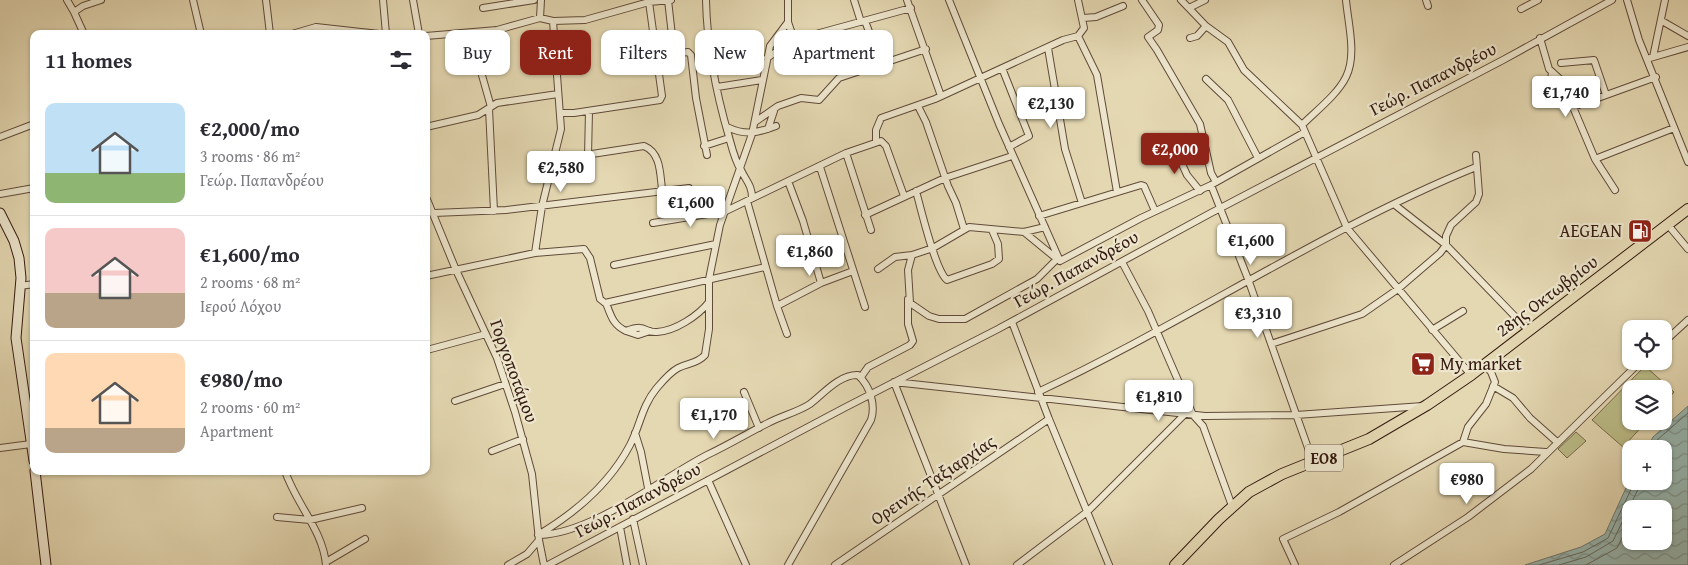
<!DOCTYPE html>
<html lang="en">
<head>
<meta charset="utf-8">
<style>
	body { margin:0; font-family:"Gentium Book Plus",serif; background:#f2f2f3; color:#2b2b33; height:100vh; display:flex; flex-direction:column; font-size:19px; white-space:nowrap }
	* { box-sizing:border-box; margin:0 }
	p { font-size:16px; color:#7c7c81 }
	.icon { flex:none; width:28px; height:28px; fill:none; stroke:currentColor; stroke-width:2; stroke-linecap:round; stroke-linejoin:round }
	.map { position:relative; flex:1; overflow:hidden }
	.sheet { position:absolute; left:30px; top:30px; width:400px; height:445px; display:flex; flex-direction:column; background:#fff; border-radius:10px; box-shadow:0 1px 4px #0004 }
	.sheet>* { flex:none }
	.top-card { position:absolute; left:445px; top:30px; width:475px; height:45px; display:flex; gap:10px }
	.fabs { position:absolute; left:1622px; top:320px; display:grid; gap:10px }
	.fabs a { display:grid; place-items:center; width:50px; height:50px; border-radius:10px; background:#fff; box-shadow:0 1px 4px #0004; font-size:25px }
	.price { position:absolute; translate:-50% -42px; padding:0 11px; border-radius:5px; background:#fff; color:#222; font-size:16px; line-height:32px; filter:drop-shadow(0 1px 2px #0008) }
	.price::after { content:''; position:absolute; left:50%; top:30px; width:15px; height:11px; margin-left:-8px; background:inherit; clip-path:polygon(0 0,100% 0,50% 100%) }
	.price.selected { background:#8f2418; color:#fff }
	ul { padding:0; list-style:none }
	li { display:flex; align-items:center; gap:15px; height:125px; padding:0 15px }
	li+li { border-top:1px solid #e1e1e2 }
	li span { display:grid; place-items:center; flex:none; width:140px; height:100px; border-radius:10px; color:#555 }
	li>.icon { margin-inline-start:auto }
	span .icon { width:60px; height:60px; fill:#fffc; stroke-width:1 }
	li b { font-size:21px }
	h2 { display:flex; justify-content:space-between; align-items:center; height:60px; padding:0 15px; font-size:21px }
	.pill { padding:0 18px; border-radius:10px; background:#fff; box-shadow:0 1px 4px #0004; font-size:18px; line-height:45px }
	.pill.selected { background:#8f2418; color:#fff }
	.map>svg:first-child { display:block }
</style>
</head>
<body>
<div class="map">
<svg width="1688" height="565" viewBox="0 0 1688 565">
	<defs>
		<pattern id="water-waves" width="16" height="10" patternUnits="userSpaceOnUse" patternTransform="scale(1.25)"><rect width="16" height="10" fill="#97b8b3"/><path d="M0 5q4-4 8 0t8 0" fill="none" stroke="#7c9590"/></pattern>
	</defs>
	<rect width="100%" height="100%" fill="#e4d8b2"/>
	<filter id="stains"><feTurbulence type="fractalNoise" baseFrequency=".004" numOctaves="4"/><feColorMatrix values="0 0 0 0 .2 0 0 0 0 .09 0 0 0 0 .02 0 0 0 .5 -.17"/></filter>
	<radialGradient id="worn" r=".72"><stop offset=".6" stop-color="#630" stop-opacity="0"/><stop offset="1" stop-color="#630" stop-opacity=".3"/></radialGradient>
	<path fill="#bbbc87" stroke="#786b4c" d="M1645,366L1674,392L1664,404V389H1631V421H1647L1623,447L1592,420Z
		M1576,432L1586,441L1567,458L1558,449Z"/>
	<path fill="url(#water-waves)" stroke="#6f7972" fill-rule="evenodd" d="M1688,406V565H1525L1581,547L1605,534L1631,477V481H1664V449H1647L1653,437ZM1631,509H1664V541H1631Z"/>
	<g fill="none" stroke-linecap="round" stroke-linejoin="round">
		<path stroke="#666962" stroke-width="1" d="M1652,449L1657,440L1688,413
			M1539,565L1583,552L1608,538L1635,481
			M1559,565L1586,557L1613,541L1642,481
			M1586,565L1617,548L1631,520"/>
		<defs>
			<path id="street" d="M67,0L74,12
				M193,0L201,34
				M266,0L270,34
				M383,0L386,34
				M413,0L419,34
				M668,0L674,53
				M706,0C707,46 716,93 729,137C732,148 735,161 741,170C746,181 752,185 752,198
				M854,0L861,22
				M907,0L941,96
				M949,0L999,124L1060,261L1141,218L1211,185L1305,132
				M1142,0L1159,25L1158,30L1148,37L1157,50L1200,124L1211,173L1216,182
				M1181,0L1206,26L1228,42L1244,70L1302,125L1347,228L1471,375
				M1426,0L1428,6
				M1627,0L1639,40L1688,162
				M483,8L534,0
				M1189,8L1205,0
				M1521,9L1538,0
				M540,18L541,0
				M1083,18L1096,17L1123,6
				M865,21L879,58L888,62
				M1662,21L1688,36
				M788,22L794,40
				M470,33L491,107
				M84,34L74,12L83,6L101,0
				M292,34L316,27L379,34
				M426,36L497,30L540,18L553,21L585,20L649,2L671,0
				M1078,36L1097,75L1117,192
				M1190,38L1197,36L1206,26
				M1540,38L1549,69L1562,81L1595,159L1615,190
				M1048,48L1065,149L1082,203
				M656,56L688,52L691,55L696,98L707,155
				M1653,57L1665,0
				M767,58L794,40L911,8
				M1650,58L1688,47
				M1561,63L1594,60L1606,95
				M1002,68L1029,136L1009,147
				M1552,72C1549,87 1561,100 1573,107L1656,77
				M1206,79L1228,100L1258,158
				M717,87L762,80
				M918,106L926,122L948,186L956,203L964,229
				M489,109L494,211
				M560,113H574L660,100L662,96L649,2
				M755,122L778,106L801,98L819,100L839,78L926,49
				M1302,125C1317,110 1337,95 1346,77C1357,55 1348,23 1346,0
				M426,127L478,115L497,103L558,94
				M727,127C746,136 757,133 776,126
				M768,129L774,111
				M0,137L34,124
				M876,141V130L881,118L935,99L1063,40L1078,36L1084,28L1078,0
				M1172,142L1187,175L1200,191
				M704,146L729,138
				M846,153L871,230
				M588,156L589,111
				M1595,159L1674,128
				M553,160L644,146C661,153 660,174 662,189
				M820,167L865,307
				M788,181L803,221L821,283
				M1211,185L1248,279L1313,462
				M916,191C921,209 935,270 947,280L992,264L999,259L998,244L992,230
				M0,194L34,188
				M426,197L456,270L497,358L515,412L532,474L539,540L544,565
				M747,201L777,306L787,334
				M1395,205L1446,245L1528,330
				M434,213L506,210L689,188
				M865,215L945,178L1012,156
				M1039,216L1141,185L1144,186L1155,211
				M653,223L726,211L846,153L881,141L886,146L904,196
				M1668,225L1688,249
				M535,253L584,249L590,258L600,299L605,303L765,267
				M912,255L908,270L910,303L929,316L939,319H965L1037,279L1057,259L1024,232
				M1122,262L1148,311L1193,415L1203,426L1232,506
				M614,265L716,244
				M878,269L895,257L912,255L933,248L969,227L1024,232L1045,227
				M426,276L535,253L542,206L561,129L553,21
				M20,286L34,284
				M606,303C611,316 613,325 626,331C648,323 642,333 657,332C675,331 698,316 709,302
				M777,306L821,283L853,271
				M1012,322L1049,419L1109,565
				M1432,330L1463,311
				M626,331L638,335L650,331
				M1664,342L1688,320
				M1271,344L1362,314L1398,289L1440,253L1446,245V236L1451,225L1476,202L1479,194L1476,155
				M427,350L486,334
				M861,377L868,367L910,345L913,341L908,324V299
				M894,382L1205,416L1296,415L1423,406
				M894,382L966,565
				M1493,386L1513,398L1530,418L1557,442
				M744,392L759,428
				M1038,392C1187,322 1324,229 1476,167
				M455,401L505,384
				M635,433L641,452L648,488
				M1463,442L1468,427L1486,404L1495,382L1491,372L1484,364
				M0,448L31,444
				M492,451L523,439
				M285,471C296,504 323,530 326,565
				M708,480L746,565
				M277,517L310,520L362,508
				M633,519L643,565
				M620,527L627,565
				M538,535C575,513 610,483 630,445C640,426 642,406 656,389C662,382 669,373 678,368C687,363 697,364 705,355L709,329V279L720,225L752,134L770,46L788,22V0
				M540,535C593,533 659,480 707,455C728,445 748,433 768,423C781,416 798,412 810,404C823,394 840,374 858,375C870,386 876,405 871,420L788,565
				M326,562L365,539
				M508,565L527,554L539,540
				M548,565L844,408L998,329L1209,214L1503,60L1612,0
				M835,565L1049,419
				M1017,565L1087,512L1184,415
				M1295,565L1283,539L1339,512L1463,442L1504,449L1546,452
				M1394,565L1468,517L1531,469L1641,361"/>
			<path id="secondary" d="M0,213L14,241L19,258L21,278L16,338L34,461
				M35,471L46,565"/>
			<path id="primary" d="M1175,565L1219,519L1249,492L1282,474L1369,439L1427,405L1471,375L1688,209"/>
		</defs>
		<use href="#street" stroke="#604a39" stroke-width="8"/>
		<use href="#secondary" stroke="#341a11" stroke-width="11"/>
		<use href="#primary" stroke="#341a11" stroke-width="12"/>
		<use href="#street" stroke="#ede6cd" stroke-width="6"/>
		<use href="#secondary" stroke="#ede6cd" stroke-width="9"/>
		<use href="#primary" stroke="#e4d8b2" stroke-width="10"/>
	</g>
	<defs>
		<symbol id="fuel-square" viewBox="-11 -11 22 22"><rect x="-9" y="-9" width="18" height="18" rx="4" fill="#8f2418" stroke="#ede6cd"/><path d="M-5.5-6h7V0h2V4h1.3V-2.5L3-4.5l.8-.8L6-3V5H2.5V1h-1V6h-7ZM-4.2-4.7v3.2H.2V-4.7Z" fill="#fff"/></symbol>
		<symbol id="supermarket-square" viewBox="-11 -11 22 22"><rect x="-9" y="-9" width="18" height="18" rx="4" fill="#8f2418" stroke="#ede6cd"/><path d="M-6-5.5h2.5l.6 2H6L4.5 2H-2.5L-4.4-4H-6ZM-1.5 3.2a1.3 1.3 0 1 0 .1 0ZM3 3.2a1.3 1.3 0 1 0 .1 0Z" fill="#fff"/></symbol>
	</defs>
	<g fill-rule="evenodd">
		<use href="#fuel-square" x="1626" y="217" width="28" height="28"/>
		<use href="#supermarket-square" x="1409" y="350" width="28" height="28"/>
	</g>
	<g text-anchor="middle" stroke-width="4.5" stroke-linejoin="round" paint-order="stroke">
		<rect fill="#ede6cd" stroke="#6c5749" stroke-width="1" x="1305" y="444.5" width="38" height="27" rx="4"/>
		<g font-size="16" font-weight="bold" fill="#341a11">
			<text x="1324" y="464">ΕΟ8</text>
		</g>
		<g font-size="18" fill="#341a11" stroke="#ede6cd">
			<text transform="translate(1433 79) rotate(-27)" y="6">Γεώρ. Παπανδρέου</text>
			<text transform="translate(1076 269) rotate(-29)" y="6">Γεώρ. Παπανδρέου</text>
			<text transform="translate(1547 296) rotate(-37)" y="6">28ης Οκτωβρίου</text>
			<text transform="translate(514 371) rotate(70)" y="6">Γοργοποτάμου</text>
			<text transform="translate(933 480) rotate(-34)" y="6">Ορεινής Ταξιαρχίας</text>
			<text transform="translate(638 500) rotate(-28)" y="6">Γεώρ. Παπανδρέου</text>
		</g>
		<g font-size="18" fill="#341a11" stroke="#ede6cd" text-anchor="end">
			<text x="1622" y="237">AEGEAN</text>
			<text x="1440" y="370" text-anchor="start">My market</text>
		</g>
	</g>
	<rect width="100%" height="100%" filter="url(#stains)"/>
	<rect width="100%" height="100%" fill="url(#worn)"/>
</svg>
<div class="fabs">
<a><svg class="icon" aria-label="locate" viewBox="0 0 24 24"><circle cx="12" cy="12" r="6"/><path d="M12 2v4M12 18v4M2 12h4M18 12h4"/></svg></a>
<a><svg class="icon" aria-label="layers" viewBox="0 0 24 24"><path d="M12 4l9 5-9 5-9-5zM3 14l9 5 9-5"/></svg></a>
<a>+</a>
<a>−</a>
</div>
<b class="price" style="left:1566px;top:118px">€1,740</b>
<b class="price" style="left:1051px;top:129px">€2,130</b>
<b class="price selected" style="left:1175px;top:175px">€2,000</b>
<b class="price" style="left:561px;top:193px">€2,580</b>
<b class="price" style="left:691px;top:228px">€1,600</b>
<b class="price" style="left:1251px;top:266px">€1,600</b>
<b class="price" style="left:810px;top:277px">€1,860</b>
<b class="price" style="left:1258px;top:339px">€3,310</b>
<b class="price" style="left:1159px;top:422px">€1,810</b>
<b class="price" style="left:714px;top:440px">€1,170</b>
<b class="price" style="left:1467px;top:505px">€980</b>
<div class="top-card">
<a class="pill">Buy</a>
<a class="pill selected">Rent</a>
<a class="pill">Filters</a>
<a class="pill">New</a>
<a class="pill">Apartment</a>
</div>
<section class="sheet">
<h2>11 homes<svg class="icon" aria-label="filters" viewBox="0 0 24 24"><path d="M4 7h16M4 17h16"/><circle cx="9" cy="7" r="2"/><circle cx="15" cy="17" r="2"/></svg></h2>
<ul>
<li><span style="background:linear-gradient(#bfe0f5 70%,#8fb573 0)"><svg class="icon" aria-label="home" viewBox="0 0 24 24"><path d="M3 11l9-7 9 7M6 9v11h12V9"/></svg></span><div><b>€2,000/mo</b><p>3 rooms · 86 m²</p><p>Γεώρ. Παπανδρέου</p></div></li>
<li><span style="background:linear-gradient(#f6c9c9 65%,#b9a48a 0)"><svg class="icon" aria-label="home" viewBox="0 0 24 24"><path d="M3 11l9-7 9 7M6 9v11h12V9"/></svg></span><div><b>€1,600/mo</b><p>2 rooms · 68 m²</p><p>Ιερού Λόχου</p></div></li>
<li><span style="background:linear-gradient(#ffd9b3 75%,#b9a48a 0)"><svg class="icon" aria-label="home" viewBox="0 0 24 24"><path d="M3 11l9-7 9 7M6 9v11h12V9"/></svg></span><div><b>€980/mo</b><p>2 rooms · 60 m²</p><p>Apartment</p></div></li>
</ul>
</section>
</div>
</body>
</html>
